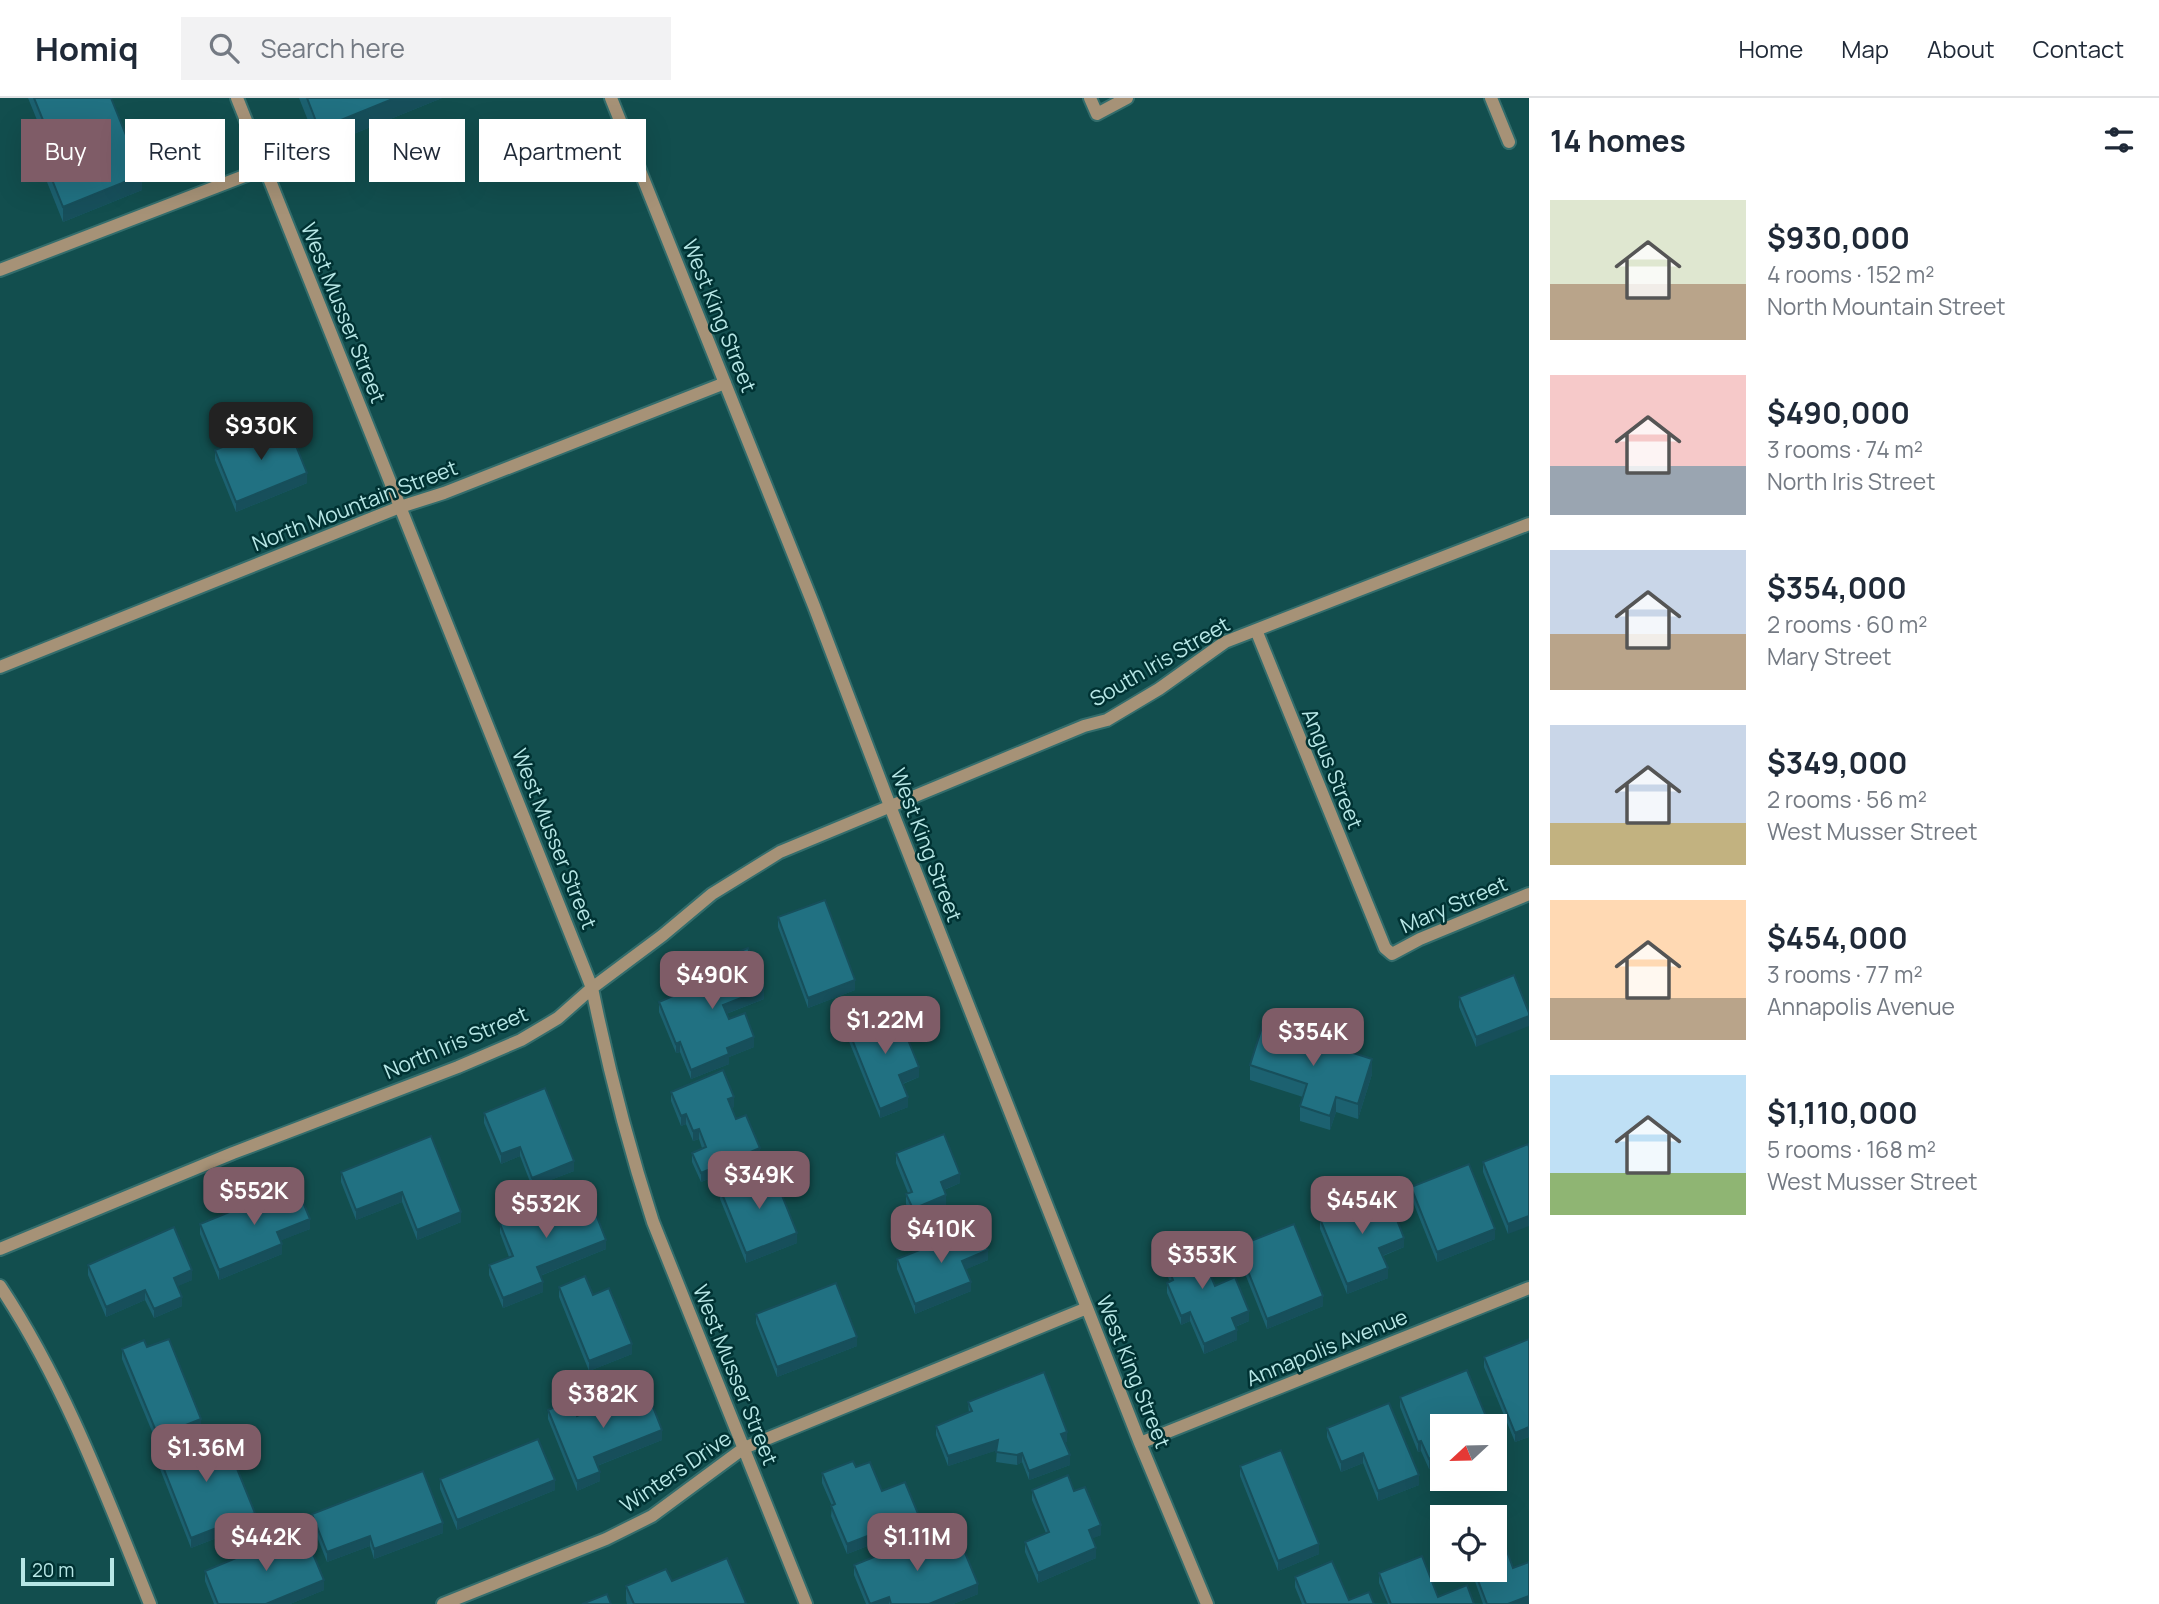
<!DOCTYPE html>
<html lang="en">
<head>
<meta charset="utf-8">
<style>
	body { margin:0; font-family:Manrope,sans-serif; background:#f2f2f3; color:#1f2937; height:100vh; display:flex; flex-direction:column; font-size:26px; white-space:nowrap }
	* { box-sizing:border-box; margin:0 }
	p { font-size:23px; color:#747a83 }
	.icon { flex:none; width:38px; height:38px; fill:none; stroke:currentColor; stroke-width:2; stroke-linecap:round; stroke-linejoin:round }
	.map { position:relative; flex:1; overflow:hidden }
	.panel { display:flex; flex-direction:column; background:#fff; width:630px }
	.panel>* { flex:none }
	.guide { position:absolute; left:21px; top:21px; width:665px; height:63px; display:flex; gap:14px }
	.needle { width:46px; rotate:248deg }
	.tools { position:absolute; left:1430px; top:1316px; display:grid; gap:14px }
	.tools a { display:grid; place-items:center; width:77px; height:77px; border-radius:0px; background:#fff; box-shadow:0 7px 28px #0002; font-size:35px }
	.scale { position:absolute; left:21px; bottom:18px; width:93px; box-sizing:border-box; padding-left:7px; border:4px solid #b7e7e6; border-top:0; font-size:19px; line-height:24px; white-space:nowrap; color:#b7e7e6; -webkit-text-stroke:5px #003233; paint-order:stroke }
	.price { position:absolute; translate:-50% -60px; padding:0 16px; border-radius:14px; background:#7f5c67; color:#fff; font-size:23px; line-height:46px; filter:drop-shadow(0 2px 4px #0008) }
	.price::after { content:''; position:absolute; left:50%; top:42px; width:21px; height:16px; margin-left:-10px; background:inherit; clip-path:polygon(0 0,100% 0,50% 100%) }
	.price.active { background:#222; color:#fff }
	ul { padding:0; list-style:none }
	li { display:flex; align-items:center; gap:21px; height:175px; padding:0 21px }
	li span { display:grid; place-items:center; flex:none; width:196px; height:140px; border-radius:0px; color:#555 }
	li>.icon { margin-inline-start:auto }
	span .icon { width:84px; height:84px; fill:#fffc; stroke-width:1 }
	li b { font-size:30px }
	h2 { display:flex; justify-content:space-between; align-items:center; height:84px; padding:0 21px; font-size:30px }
	.tag { padding:0 24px; border-radius:0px; background:#fff; box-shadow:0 7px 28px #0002; font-size:24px; line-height:63px }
	.tag.active { background:#7f5c67; color:#fff }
	header { display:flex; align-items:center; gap:42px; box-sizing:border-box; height:98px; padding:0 35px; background:#fff; border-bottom:2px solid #e0e1e3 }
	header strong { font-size:33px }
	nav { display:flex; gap:38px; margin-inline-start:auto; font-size:24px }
	.search { width:490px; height:63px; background:#f2f2f3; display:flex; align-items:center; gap:18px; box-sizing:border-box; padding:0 24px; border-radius:0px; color:#747a83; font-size:26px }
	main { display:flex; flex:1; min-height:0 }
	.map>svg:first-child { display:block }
</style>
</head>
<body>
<header>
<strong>Homiq</strong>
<div class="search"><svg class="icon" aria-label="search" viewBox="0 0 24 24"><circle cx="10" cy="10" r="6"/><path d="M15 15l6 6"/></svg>Search here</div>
<nav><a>Home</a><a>Map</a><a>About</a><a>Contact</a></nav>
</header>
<main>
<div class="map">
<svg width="1529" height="1506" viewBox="0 0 1529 1506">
	<rect width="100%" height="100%" fill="#124e4e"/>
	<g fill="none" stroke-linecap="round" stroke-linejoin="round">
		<defs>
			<path id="minor" d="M237,0L592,890C608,969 628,1047 653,1124L806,1506
				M611,0L814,508L890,708L1140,1345L1207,1506
				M1090,0L1097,16L1127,0
				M1491,0L1509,44
				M0,172L265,70
				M1256,532L1385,850L1392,856L1420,841L1529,796
				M0,569L400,409L444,395L725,285
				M0,1151L233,1055L458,969L521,942L558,920L592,890L663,837L712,796L780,754L1084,628L1107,622L1159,591L1225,544L1529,426
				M0,1188C65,1286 106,1397 150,1506
				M1140,1345L1529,1190
				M443,1506L606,1441L652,1418L744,1350L1087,1210"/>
		</defs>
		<use href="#minor" stroke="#336d6c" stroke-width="16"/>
		<use href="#minor" stroke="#a69277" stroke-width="12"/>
	</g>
	<path fill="#1c6170" d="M28,0H111L142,92L63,124L47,84V69L55,66Z
		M299,0H442L319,50Z
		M215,352L307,385L236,414L215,362Z
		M778,819L855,892L808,910L778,829Z
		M720,861L764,901L726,916L729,921L754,949L729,959V966L691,981L680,954L676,955L659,914V904L669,900V888H682L715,885L725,881L720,871Z
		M1459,899L1529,915L1476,949L1459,909Z
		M848,931L919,979L903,986L908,1009L880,1020L848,941Z
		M1250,967L1372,976L1358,1021L1336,1014L1330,1032L1300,1023V1008L1303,999L1250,982Z
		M671,994L734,1009L731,1010L736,1021L760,1060L701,1084L692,1064V1055L702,1050L699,1041L693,1043L686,1026L681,1028L671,1003Z
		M484,1015L574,1073L532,1089L520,1058L501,1066L484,1025Z
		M1529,1049L1508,1136L1483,1074V1064Z
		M896,1055L960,1085L944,1092L946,1107L913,1121L906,1106V1096L908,1095L896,1065Z
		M341,1074L461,1114V1124L417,1142L402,1104L356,1122L341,1084Z
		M1411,1089L1495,1141L1437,1164L1411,1099Z
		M720,1091L797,1145L746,1165L720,1101Z
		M1320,1121L1404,1149L1383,1158L1388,1180L1347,1196L1320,1131Z
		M200,1126L310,1131L281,1142L282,1156L219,1182L200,1136Z
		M500,1126L606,1151L540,1178L543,1194L503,1210L489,1177V1167L509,1159L500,1135Z
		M1238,1148L1323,1208L1267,1231L1238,1158Z
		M1160,1149L1215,1188L1249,1223L1235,1229L1237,1242L1204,1256L1190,1223L1181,1227L1167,1195V1185L1170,1184L1160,1159Z
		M897,1161L988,1162L966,1171L971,1193L915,1216L897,1171Z
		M88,1167L192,1182L177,1188L182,1208L154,1220L145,1202L106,1219L88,1177Z
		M559,1189L593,1197L632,1256L589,1273L559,1199Z
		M756,1216L857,1248L777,1279L756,1225Z
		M1529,1241V1339L1515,1344L1484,1269V1259Z
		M147,1249L201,1331L158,1348L122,1261V1251Z
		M1400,1299L1442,1328V1365L1429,1371L1421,1353L1418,1354L1400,1309Z
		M968,1304L1067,1344H1064L1070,1367L1029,1382L1022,1364L1017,1367L996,1364L997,1352L948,1368L936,1337V1328L969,1315Z
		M548,1312L577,1318L662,1342L597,1368L600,1383L577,1393L548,1321Z
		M1327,1330L1419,1387L1378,1403L1363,1365L1341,1374L1327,1339Z
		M158,1356L255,1425L191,1450L158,1366Z
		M1240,1368L1319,1456L1278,1473L1240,1378Z
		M856,1369L919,1428L847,1456L831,1418L832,1408L822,1385V1375Z
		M440,1381L555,1392L457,1432L440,1391Z
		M1032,1392L1074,1393L1101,1437L1092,1440L1096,1460L1038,1485L1025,1454V1444L1046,1435L1032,1402Z
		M312,1416L443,1435L374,1461L370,1448L327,1464L312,1426Z
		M943,1452L978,1496L953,1506H866L854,1477V1467Z
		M1513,1470L1529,1506H1483L1471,1472H1494Z
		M205,1473L324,1492L290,1506H214L205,1483Z
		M1379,1475L1438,1499L1474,1506H1388L1379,1485Z
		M1295,1479L1349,1502L1374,1506H1302L1295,1489Z
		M672,1483L746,1506H627L626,1502V1488Z"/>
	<path fill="#174f5b" d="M395,0H442L319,50V31Z
		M142,77V92L63,124V109Z
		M307,375V385L236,414V404Z
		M855,882V892L808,910V900Z
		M764,891V901L723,917V907Z
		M1529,918V928L1476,949V939Z
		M754,939V949L729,959V966L691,981V972L727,950Z
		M680,944V954L676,955V946Z
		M1372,961V976L1358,1021V1006Z
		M919,969V979L899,987V977Z
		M734,999V1009L728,1011V1001Z
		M908,999V1009L880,1020V1011Z
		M1336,999V1014L1330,1032V1018Z
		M686,1016V1026L681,1028V1018Z
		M699,1031V1041L693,1043V1033Z
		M520,1049V1058L501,1066V1056Z
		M760,1050V1060L701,1084V1075Z
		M574,1063V1073L532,1089V1080Z
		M960,1076V1085L941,1093V1084Z
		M402,1094V1104L356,1122V1112Z
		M946,1097V1107L913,1121V1111Z
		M461,1114V1124L417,1142V1132Z
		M1529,1118V1128L1508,1136V1126Z
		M310,1121V1131L277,1144V1134Z
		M1495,1131V1141L1437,1164V1154Z
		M797,1135V1145L746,1165V1155Z
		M1404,1140V1149L1379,1159V1150Z
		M606,1142V1151L537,1179V1169Z
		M282,1146V1156L219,1182V1172Z
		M988,1152V1162L962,1173V1163Z
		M1388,1170V1180L1347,1196V1186Z
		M192,1172V1182L174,1190V1180Z
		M543,1184V1194L503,1210V1200Z
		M971,1184V1193L915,1216V1206Z
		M145,1192V1202L106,1219V1209Z
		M1323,1198V1208L1267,1231V1221Z
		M182,1199V1208L154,1220V1211Z
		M1249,1213V1223L1232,1230V1220Z
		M1190,1214V1223L1181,1227V1218Z
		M1237,1232V1242L1204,1256V1246Z
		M857,1239V1248L777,1279V1269Z
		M632,1246V1256L589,1273V1263Z
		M201,1321V1331L158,1348V1338Z
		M1529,1329V1339L1515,1344V1335Z
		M662,1332V1342L594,1369V1359Z
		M1067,1334V1344L1061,1346V1336Z
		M998,1342V1352L948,1368V1358Z
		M1421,1343V1353L1418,1354V1344Z
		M1022,1355V1364L1017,1367V1357Z
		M1363,1355V1365L1341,1374V1364Z
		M1442,1356V1365L1429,1371V1361Z
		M1070,1357V1367L1029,1382V1373Z
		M600,1374V1383L577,1393V1383Z
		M1419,1377V1387L1378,1403V1393Z
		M555,1382V1392L457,1432V1422Z
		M255,1415V1425L191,1450V1440Z
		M919,1418V1428L847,1456V1446Z
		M443,1425V1435L374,1461V1451Z
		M1101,1427V1437L1089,1442V1432Z
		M370,1438V1448L327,1464V1454Z
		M1319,1446V1456L1278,1473V1463Z
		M1096,1450V1460L1038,1485V1475Z
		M324,1482V1492L290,1506H266Z
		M978,1486V1496L953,1506H929Z
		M1529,1498V1506H1508Z
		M889,1499V1506H871Z"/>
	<path fill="#217182" stroke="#174f5b" stroke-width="2" d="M34,0H111L142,77L63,109L47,69L60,64Z
		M307,0H395L319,31Z
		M286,323L307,375L236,404L215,352Z
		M825,802L855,882L808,900L778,819Z
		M748,850L764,891L723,907L729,921L745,915L754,939L727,950L729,956L691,972L680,944L676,946L659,904L673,898L669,888L680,883L682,888L711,876L715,885L728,880L720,861Z
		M1514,877L1529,915V918L1476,939L1459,899Z
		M896,912L919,969L899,977L908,999L880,1011L848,931Z
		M1263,926L1372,961L1358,1006L1336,999L1330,1018L1300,1008L1307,986L1250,967Z
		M723,972L734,999L728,1001L736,1021L746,1017L760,1050L701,1075L692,1055L706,1049L699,1031L693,1033L686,1016L681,1018L671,994Z
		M545,990L574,1063L532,1080L520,1049L501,1056L484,1015Z
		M944,1036L960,1076L941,1084L946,1097L913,1111L906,1096L912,1094L896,1055Z
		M431,1038L461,1114L417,1132L402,1094L356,1112L341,1074Z
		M1528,1046L1529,1049V1118L1508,1126L1483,1064Z
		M1469,1066L1495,1131L1437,1154L1411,1089Z
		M771,1070L797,1135L746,1155L720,1091Z
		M296,1087L310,1121L277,1134L282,1146L219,1172L200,1126Z
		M586,1091L606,1142L537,1169L543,1184L503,1200L489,1167L513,1158L500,1126Z
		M1386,1094L1404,1140L1379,1150L1388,1170L1347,1186L1320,1121Z
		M1294,1126L1323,1198L1267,1221L1238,1148Z
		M979,1128L988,1152L962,1163L971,1184L915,1206L897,1161Z
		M174,1129L192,1172L174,1180L182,1199L154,1211L145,1192L106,1209L88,1167Z
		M1193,1135L1215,1188L1235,1179L1249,1213L1232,1220L1237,1232L1204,1246L1190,1214L1181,1218L1167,1185L1173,1182L1160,1149Z
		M585,1178L593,1197L609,1190L632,1246L589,1263L559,1189Z
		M836,1185L857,1239L777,1269L756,1216Z
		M169,1241L201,1321L158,1338L122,1251L144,1242L147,1249Z
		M1529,1241V1329L1515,1335L1484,1259Z
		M1467,1272L1490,1328H1442V1356L1429,1361L1421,1343L1418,1344L1400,1299Z
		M1044,1274L1067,1334L1061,1336L1070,1357L1029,1373L1022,1355L1017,1357L996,1354L998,1342L948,1358L936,1328L972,1313L968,1304Z
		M646,1291L662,1332L594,1359L600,1374L577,1383L548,1312L571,1302L577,1318Z
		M1389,1305L1419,1377L1378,1393L1363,1355L1341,1364L1327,1330Z
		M221,1331L255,1415L191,1440L158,1356Z
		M538,1341L555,1382L457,1422L440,1381Z
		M1281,1352L1319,1446L1278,1463L1240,1368Z
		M853,1363L856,1369L870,1364L882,1393L905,1384L919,1418L847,1446L831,1408L835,1406L822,1375Z
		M423,1373L443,1425L374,1451L370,1438L327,1454L312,1416Z
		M1068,1377L1074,1393L1085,1389L1101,1427L1089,1432L1096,1450L1038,1475L1025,1444L1049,1434L1032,1392Z
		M1498,1428L1513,1470L1529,1464V1498L1508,1506H1487L1474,1472H1494V1429Z
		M303,1432L324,1482L266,1506H218L205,1473Z
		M936,1434L943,1452L961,1445L978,1486L929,1506H891L889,1499L870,1506L854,1467Z
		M1422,1458L1438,1499L1467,1487L1474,1506H1391L1379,1475Z
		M727,1460L746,1505L744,1506H634L626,1488L666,1471L672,1483Z
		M1332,1463L1349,1502L1369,1494L1374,1506H1306L1295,1479Z
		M607,1496L611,1506H582Z"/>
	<g text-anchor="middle" stroke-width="5" stroke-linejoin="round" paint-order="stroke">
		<g font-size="21" fill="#b7e7e6" stroke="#003233">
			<text transform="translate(343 215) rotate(68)" y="7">West Musser Street</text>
			<text transform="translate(719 218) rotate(68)" y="7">West King Street</text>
			<text transform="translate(355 408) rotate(-21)" y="7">North Mountain Street</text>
			<text transform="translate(1160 564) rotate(-30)" y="7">South Iris Street</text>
			<text transform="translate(1332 671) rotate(68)" y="7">Angus Street</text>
			<text transform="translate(554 741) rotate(68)" y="7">West Musser Street</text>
			<text transform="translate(926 747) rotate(69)" y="7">West King Street</text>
			<text transform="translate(1454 807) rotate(-23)" y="7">Mary Street</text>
			<text transform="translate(456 945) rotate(-23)" y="7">North Iris Street</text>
			<text transform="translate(1327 1250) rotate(-22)" y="7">Annapolis Avenue</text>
			<text transform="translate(1133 1274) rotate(68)" y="7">West King Street</text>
			<text transform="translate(735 1277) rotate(68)" y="7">West Musser Street</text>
			<text transform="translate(676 1374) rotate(-34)" y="7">Winters Drive</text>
		</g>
	</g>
</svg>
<div class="tools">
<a><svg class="needle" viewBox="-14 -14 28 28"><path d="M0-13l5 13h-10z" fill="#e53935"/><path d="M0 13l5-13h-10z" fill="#747a83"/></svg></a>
<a><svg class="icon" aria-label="locate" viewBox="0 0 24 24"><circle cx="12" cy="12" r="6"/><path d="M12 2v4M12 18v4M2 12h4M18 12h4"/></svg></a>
</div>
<div class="scale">20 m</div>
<b class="price active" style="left:261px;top:364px">$930K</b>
<b class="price" style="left:712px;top:913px">$490K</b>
<b class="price" style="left:885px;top:958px">$1.22M</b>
<b class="price" style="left:1313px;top:970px">$354K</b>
<b class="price" style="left:759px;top:1113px">$349K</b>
<b class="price" style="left:254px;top:1129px">$552K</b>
<b class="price" style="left:1362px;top:1138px">$454K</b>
<b class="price" style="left:546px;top:1142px">$532K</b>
<b class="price" style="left:941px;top:1167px">$410K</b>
<b class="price" style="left:1202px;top:1193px">$353K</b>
<b class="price" style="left:603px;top:1332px">$382K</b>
<b class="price" style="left:206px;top:1386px">$1.36M</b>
<b class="price" style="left:266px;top:1475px">$442K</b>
<b class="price" style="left:917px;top:1475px">$1.11M</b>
<div class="guide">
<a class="tag active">Buy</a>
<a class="tag">Rent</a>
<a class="tag">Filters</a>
<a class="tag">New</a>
<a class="tag">Apartment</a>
</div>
</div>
<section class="panel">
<h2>14 homes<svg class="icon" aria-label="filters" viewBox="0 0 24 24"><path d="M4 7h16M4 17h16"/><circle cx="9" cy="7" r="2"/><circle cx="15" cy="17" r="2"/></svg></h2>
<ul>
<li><span style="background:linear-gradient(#dfe7d0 60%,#b9a48a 0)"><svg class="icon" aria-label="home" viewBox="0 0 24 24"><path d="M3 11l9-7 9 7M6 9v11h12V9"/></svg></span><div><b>$930,000</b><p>4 rooms · 152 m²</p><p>North Mountain Street</p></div></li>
<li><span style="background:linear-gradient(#f6c9c9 65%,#9aa5b1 0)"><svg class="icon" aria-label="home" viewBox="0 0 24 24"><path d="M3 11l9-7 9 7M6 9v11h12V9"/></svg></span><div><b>$490,000</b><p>3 rooms · 74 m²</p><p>North Iris Street</p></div></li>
<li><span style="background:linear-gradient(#c9d6e8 60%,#b9a48a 0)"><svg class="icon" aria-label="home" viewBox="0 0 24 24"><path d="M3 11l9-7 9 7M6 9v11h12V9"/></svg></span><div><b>$354,000</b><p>2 rooms · 60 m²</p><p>Mary Street</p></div></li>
<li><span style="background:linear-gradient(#c9d6e8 70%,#c2b280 0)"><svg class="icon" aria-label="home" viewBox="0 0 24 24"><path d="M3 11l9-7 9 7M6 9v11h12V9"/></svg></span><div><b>$349,000</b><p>2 rooms · 56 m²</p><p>West Musser Street</p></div></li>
<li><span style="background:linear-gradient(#ffd9b3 70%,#b9a48a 0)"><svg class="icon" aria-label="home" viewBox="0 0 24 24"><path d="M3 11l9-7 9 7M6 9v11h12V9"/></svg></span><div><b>$454,000</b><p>3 rooms · 77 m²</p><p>Annapolis Avenue</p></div></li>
<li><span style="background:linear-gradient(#bfe0f5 70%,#8fb573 0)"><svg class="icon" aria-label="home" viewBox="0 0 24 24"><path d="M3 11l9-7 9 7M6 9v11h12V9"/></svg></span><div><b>$1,110,000</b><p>5 rooms · 168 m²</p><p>West Musser Street</p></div></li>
</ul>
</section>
</main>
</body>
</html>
